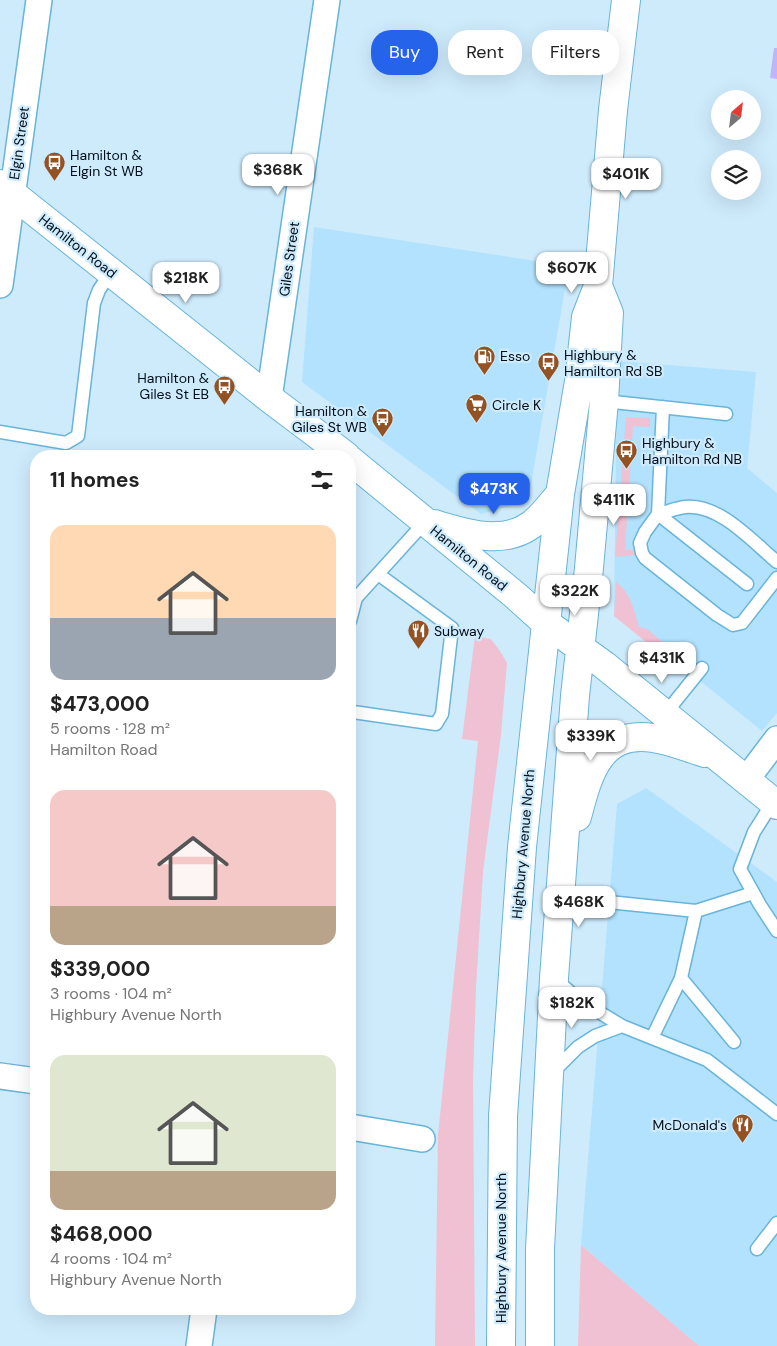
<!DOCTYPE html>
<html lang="en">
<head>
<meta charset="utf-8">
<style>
	body { margin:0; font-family:"DM Sans",sans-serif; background:#f2f2f2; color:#222; height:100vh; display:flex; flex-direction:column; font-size:19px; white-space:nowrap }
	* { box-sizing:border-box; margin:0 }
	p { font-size:16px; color:#767676 }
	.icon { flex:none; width:28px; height:28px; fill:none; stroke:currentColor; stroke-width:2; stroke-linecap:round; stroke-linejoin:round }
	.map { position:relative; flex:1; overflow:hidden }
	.drawer { position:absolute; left:30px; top:450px; width:326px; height:865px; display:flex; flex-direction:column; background:#fff; border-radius:20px; box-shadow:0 5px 20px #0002 }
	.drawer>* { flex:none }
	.hud { position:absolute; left:371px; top:30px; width:330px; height:45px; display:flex; gap:10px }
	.needle { width:32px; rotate:28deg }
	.fabs { position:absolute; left:711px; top:90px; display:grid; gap:10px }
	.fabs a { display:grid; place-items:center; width:50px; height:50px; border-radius:50%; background:#fff; box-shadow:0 5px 20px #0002; font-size:25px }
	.price { position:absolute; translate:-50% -42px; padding:0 11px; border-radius:10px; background:#fff; color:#222; font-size:16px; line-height:32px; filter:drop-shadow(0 1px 2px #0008) }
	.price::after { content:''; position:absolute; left:50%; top:30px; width:15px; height:11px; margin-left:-8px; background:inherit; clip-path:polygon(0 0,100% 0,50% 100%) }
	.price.on { background:#2563eb; color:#fff }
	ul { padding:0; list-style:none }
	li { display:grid; align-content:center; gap:10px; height:265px; padding:0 20px }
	li span { display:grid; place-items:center; height:155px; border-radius:15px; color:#555 }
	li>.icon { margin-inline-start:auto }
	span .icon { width:90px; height:90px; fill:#fffc; stroke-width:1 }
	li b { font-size:21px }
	h2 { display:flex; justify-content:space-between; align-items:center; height:60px; padding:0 20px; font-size:21px }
	.pill { padding:0 18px; border-radius:20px; background:#fff; box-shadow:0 5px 20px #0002; font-size:18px; line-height:45px }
	.pill.on { background:#2563eb; color:#fff }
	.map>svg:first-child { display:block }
</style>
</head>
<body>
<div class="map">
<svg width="777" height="1346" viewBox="0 0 777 1346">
	<rect width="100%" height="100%" fill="#ceebfc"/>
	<path fill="#b2e2fd" d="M314,227L569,266L528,501L481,514L302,382Z
		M617,361L756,372L747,468L777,493V713L762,731L614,611Z
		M646,788L777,882V1346H699L581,1245L617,804Z"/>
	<path fill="#f0c0d3" d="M626,417L650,418V427L633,426L625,550L643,549V554L615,557Z
		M616,582C631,593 634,610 639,627L647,629L683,659L678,668L614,616Z
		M475,636L491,639L500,651L507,663L501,735L483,872L476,988L473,1079L475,1346H435L438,1135L478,741L462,739Z
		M581,1245L699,1346H578Z"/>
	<path fill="#c1b5f9" d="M774,48H777V79L770,78Z"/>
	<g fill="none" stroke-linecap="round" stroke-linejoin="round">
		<defs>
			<path id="service" d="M604,401L726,414
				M663,407L658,514L645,532L640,543L642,553L645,558L717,615L733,625L742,623L777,578
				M0,432L66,443L78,436L94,303L99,290L111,272
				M658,514C667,512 676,508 685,507C719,503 753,542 777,562
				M658,514L747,584
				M350,621L356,598L425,522
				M350,709L353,712L436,724L442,714L452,628L378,574
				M665,714L702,668
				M773,802L754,832L740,869L760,905L777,931
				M560,897L696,911L753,893
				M681,978L734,1042
				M622,1026L652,1038L681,978L696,911
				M652,1038L707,1060L777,1114
				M552,1073L578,1047L595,1036L622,1026L579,1000L554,978
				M757,1249L777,1223"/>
			<path id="minor" d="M0,285L39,0
				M269,398L327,0
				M746,780L777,739
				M0,1076L36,1081
				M350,1127L422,1139
				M199,1346L204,1309"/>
			<path id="secondary" d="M0,184L269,398L346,456
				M350,460L516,596L546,623L604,665L777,805
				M434,524C465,533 502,546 531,525C542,517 551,504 560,494
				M577,817C588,775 599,730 653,738C670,740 688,748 705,753
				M501,1346L503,1116L522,847L560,494L579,381L586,317L598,286L613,110L626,0
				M540,1346V1249L554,978L575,696L589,568L604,401L609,313L598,286"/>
		</defs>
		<use href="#service" stroke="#68b4db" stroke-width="15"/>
		<use href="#minor" stroke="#68b4db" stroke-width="28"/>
		<use href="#secondary" stroke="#68b4db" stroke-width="30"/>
		<use href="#service" stroke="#fff" stroke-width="12"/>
		<use href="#minor" stroke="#fff" stroke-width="25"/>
		<use href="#secondary" stroke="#fff" stroke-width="28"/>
	</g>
	<defs>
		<symbol id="bus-pin" viewBox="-11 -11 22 30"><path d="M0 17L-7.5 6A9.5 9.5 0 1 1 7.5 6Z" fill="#945122" stroke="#ceebfc"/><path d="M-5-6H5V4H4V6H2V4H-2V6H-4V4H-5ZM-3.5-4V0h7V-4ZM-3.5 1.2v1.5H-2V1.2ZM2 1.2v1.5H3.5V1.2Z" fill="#fff"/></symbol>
		<symbol id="fuel-pin" viewBox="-11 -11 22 30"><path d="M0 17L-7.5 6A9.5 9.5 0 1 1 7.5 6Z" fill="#945122" stroke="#ceebfc"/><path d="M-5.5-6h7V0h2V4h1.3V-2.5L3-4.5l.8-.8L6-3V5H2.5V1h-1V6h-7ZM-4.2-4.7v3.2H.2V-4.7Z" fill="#fff"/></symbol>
		<symbol id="supermarket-pin" viewBox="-11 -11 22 30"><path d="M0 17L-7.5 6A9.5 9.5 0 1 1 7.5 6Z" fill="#945122" stroke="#ceebfc"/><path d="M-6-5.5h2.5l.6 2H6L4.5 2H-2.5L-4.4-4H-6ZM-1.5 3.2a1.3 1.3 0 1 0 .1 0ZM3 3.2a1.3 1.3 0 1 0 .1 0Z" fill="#fff"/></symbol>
		<symbol id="restaurant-pin" viewBox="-11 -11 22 30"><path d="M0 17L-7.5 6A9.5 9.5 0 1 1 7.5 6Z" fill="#945122" stroke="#ceebfc"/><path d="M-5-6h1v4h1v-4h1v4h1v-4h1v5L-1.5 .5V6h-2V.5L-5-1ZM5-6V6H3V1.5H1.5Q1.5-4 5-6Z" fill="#fff"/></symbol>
	</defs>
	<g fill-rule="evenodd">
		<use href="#bus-pin" x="42" y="150" width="25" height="34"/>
		<use href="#fuel-pin" x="472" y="344" width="25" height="34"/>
		<use href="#bus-pin" x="536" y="350" width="25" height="34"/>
		<use href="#bus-pin" x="212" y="374" width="25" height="34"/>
		<use href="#supermarket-pin" x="464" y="392" width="25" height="34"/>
		<use href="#bus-pin" x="370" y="406" width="25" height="34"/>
		<use href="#bus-pin" x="614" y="438" width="25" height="34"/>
		<use href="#restaurant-pin" x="406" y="618" width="25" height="34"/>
		<use href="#restaurant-pin" x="730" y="1112" width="25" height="34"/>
	</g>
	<g text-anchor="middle" stroke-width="4.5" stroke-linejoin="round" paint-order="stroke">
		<g font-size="14" fill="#000d18" stroke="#ceebfc">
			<text transform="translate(19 143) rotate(-82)" y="5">Elgin Street</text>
			<text transform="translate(78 246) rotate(38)" y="5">Hamilton Road</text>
			<text transform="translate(289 259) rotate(-82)" y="5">Giles Street</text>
			<text transform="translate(469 558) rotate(39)" y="5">Hamilton Road</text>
			<text transform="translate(523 844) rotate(-85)" y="5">Highbury Avenue North</text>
			<text transform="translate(501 1248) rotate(-90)" y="5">Highbury Avenue North</text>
		</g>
		<g font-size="14" fill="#000d18" stroke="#ceebfc" text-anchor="start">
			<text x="70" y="160">Hamilton &amp;<tspan x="70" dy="16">Elgin St WB</tspan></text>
			<text x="564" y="360">Highbury &amp;<tspan x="564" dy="16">Hamilton Rd SB</tspan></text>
			<text x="500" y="361">Esso</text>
			<text x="209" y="383" text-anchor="end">Hamilton &amp;<tspan x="209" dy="16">Giles St EB</tspan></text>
			<text x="492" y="410">Circle K</text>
			<text x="367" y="416" text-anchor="end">Hamilton &amp;<tspan x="367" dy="16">Giles St WB</tspan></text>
			<text x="642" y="448">Highbury &amp;<tspan x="642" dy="16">Hamilton Rd NB</tspan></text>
			<text x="434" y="636">Subway</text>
			<text x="727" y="1130" text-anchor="end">McDonald's</text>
		</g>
	</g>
</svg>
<div class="fabs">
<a><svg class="needle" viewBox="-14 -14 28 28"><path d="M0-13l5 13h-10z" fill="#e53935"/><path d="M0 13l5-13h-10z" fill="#767676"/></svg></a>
<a><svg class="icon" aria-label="layers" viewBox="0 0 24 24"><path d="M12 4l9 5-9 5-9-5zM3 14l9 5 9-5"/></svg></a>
</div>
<b class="price" style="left:278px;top:196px">$368K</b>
<b class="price" style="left:626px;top:200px">$401K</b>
<b class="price" style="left:572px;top:294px">$607K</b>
<b class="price" style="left:186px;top:304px">$218K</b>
<b class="price on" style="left:494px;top:515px">$473K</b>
<b class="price" style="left:614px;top:526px">$411K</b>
<b class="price" style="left:575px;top:617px">$322K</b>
<b class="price" style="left:662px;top:684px">$431K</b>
<b class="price" style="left:591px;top:762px">$339K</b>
<b class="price" style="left:579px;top:928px">$468K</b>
<b class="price" style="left:572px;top:1029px">$182K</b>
<div class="hud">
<a class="pill on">Buy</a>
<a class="pill">Rent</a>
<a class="pill">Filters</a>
</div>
<section class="drawer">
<h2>11 homes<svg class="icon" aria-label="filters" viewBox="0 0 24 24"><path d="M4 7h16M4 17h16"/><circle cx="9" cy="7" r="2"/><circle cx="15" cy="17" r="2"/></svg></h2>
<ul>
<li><span style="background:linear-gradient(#ffd9b3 60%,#9aa5b1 0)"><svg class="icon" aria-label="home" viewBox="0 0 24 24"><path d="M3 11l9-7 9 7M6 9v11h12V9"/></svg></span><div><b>$473,000</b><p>5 rooms · 128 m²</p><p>Hamilton Road</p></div></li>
<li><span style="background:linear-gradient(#f6c9c9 75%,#b9a48a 0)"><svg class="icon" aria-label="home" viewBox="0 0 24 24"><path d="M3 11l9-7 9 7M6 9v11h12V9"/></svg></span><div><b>$339,000</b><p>3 rooms · 104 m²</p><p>Highbury Avenue North</p></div></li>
<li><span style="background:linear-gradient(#dfe7d0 75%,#b9a48a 0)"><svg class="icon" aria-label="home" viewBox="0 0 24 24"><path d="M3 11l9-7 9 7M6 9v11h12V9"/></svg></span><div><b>$468,000</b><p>4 rooms · 104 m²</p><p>Highbury Avenue North</p></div></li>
</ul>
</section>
</div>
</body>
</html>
